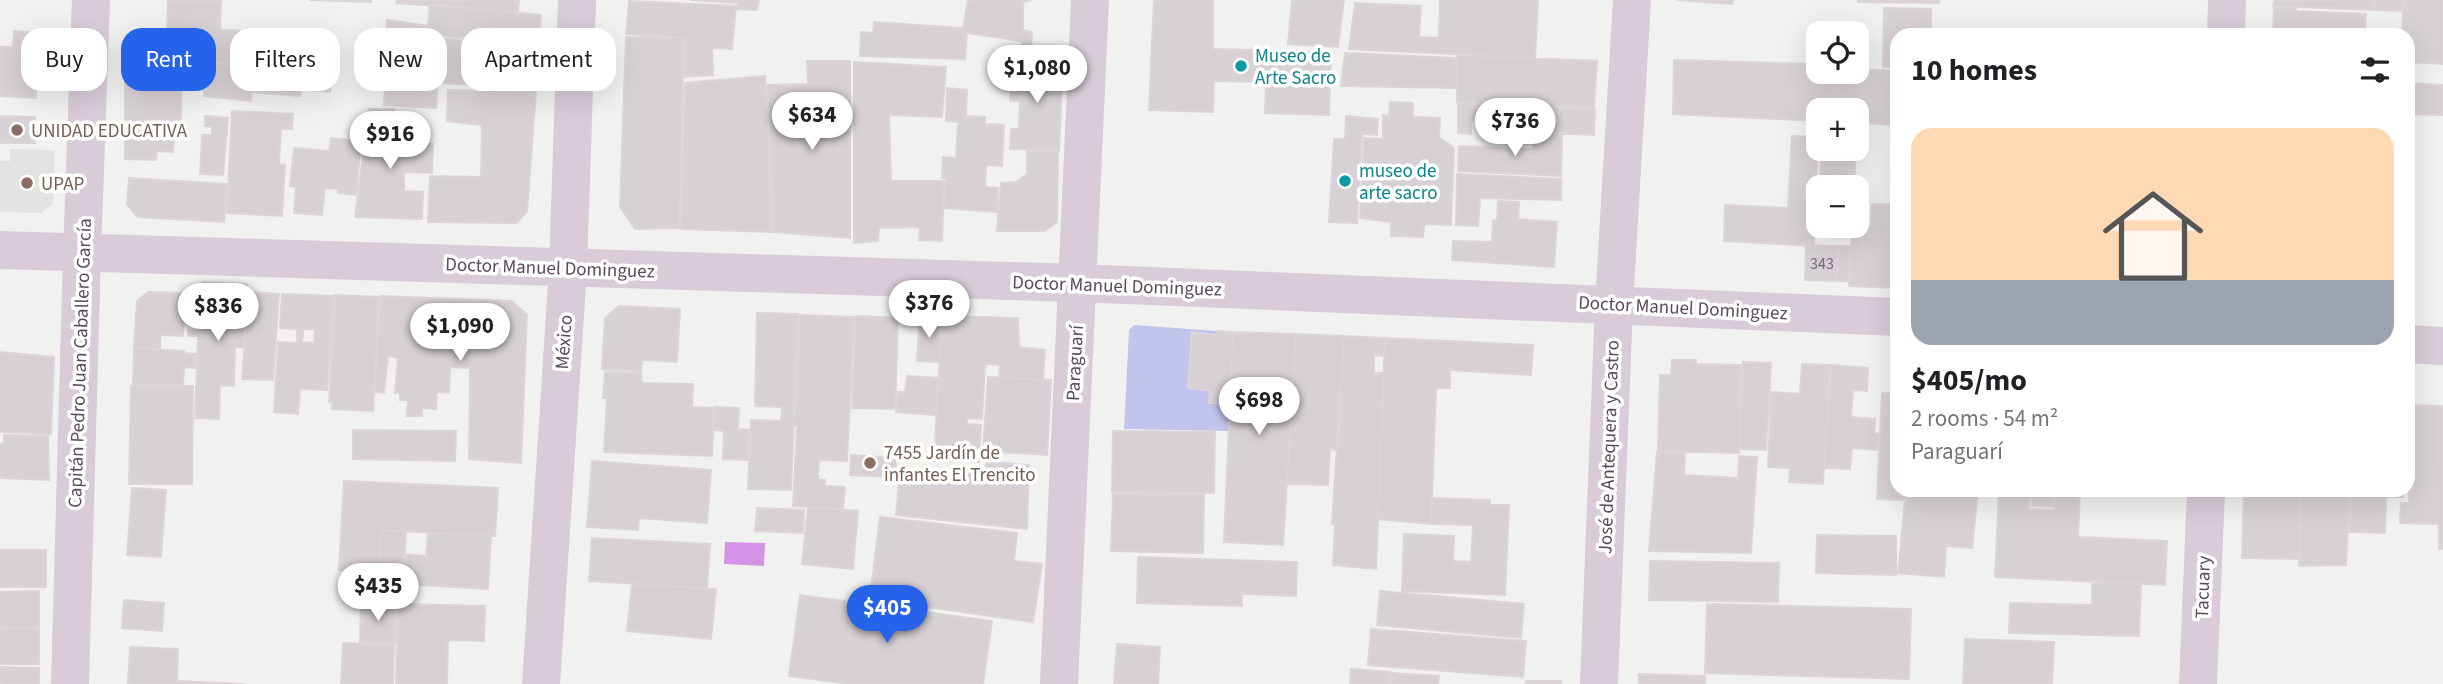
<!DOCTYPE html>
<html lang="en">
<head>
<meta charset="utf-8">
<style>
	body { margin:0; font-family:"Source Sans 3",sans-serif; background:#f6f6f6; color:#202124; height:100vh; display:flex; flex-direction:column; font-size:26px; white-space:nowrap }
	* { box-sizing:border-box; margin:0 }
	p { font-size:23px; color:#757577 }
	.icon { flex:none; width:38px; height:38px; fill:none; stroke:currentColor; stroke-width:2; stroke-linecap:round; stroke-linejoin:round }
	.map { position:relative; flex:1; overflow:hidden }
	.drawer { position:absolute; left:1890px; top:28px; width:525px; height:469px; display:flex; flex-direction:column; background:#fff; border-radius:21px; box-shadow:0 7px 28px #0002 }
	.drawer>* { flex:none }
	.guide { position:absolute; left:21px; top:28px; width:665px; height:63px; display:flex; gap:14px }
	.tools { position:absolute; left:1806px; top:21px; display:grid; gap:14px }
	.tools a { display:grid; place-items:center; width:63px; height:63px; border-radius:14px; background:#fff; box-shadow:0 7px 28px #0002; font-size:35px }
	.price { position:absolute; translate:-50% -60px; padding:0 16px; border-radius:24px; background:#fff; color:#222; font-size:23px; line-height:46px; filter:drop-shadow(0 2px 4px #0008) }
	.price::after { content:''; position:absolute; left:50%; top:42px; width:21px; height:16px; margin-left:-10px; background:inherit; clip-path:polygon(0 0,100% 0,50% 100%) }
	.price.on { background:#2563eb; color:#fff }
	ul { padding:0; list-style:none }
	li { display:grid; align-content:center; gap:14px; height:371px; padding:0 21px }
	li+li { border-top:2px solid #e0e0e0 }
	li span { display:grid; place-items:center; height:217px; border-radius:21px; color:#555 }
	li>.icon { margin-inline-start:auto }
	span .icon { width:126px; height:126px; fill:#fffc; stroke-width:1 }
	li b { font-size:30px }
	h2 { display:flex; justify-content:space-between; align-items:center; height:84px; padding:0 21px; font-size:30px }
	.chip { padding:0 24px; border-radius:21px; background:#fff; box-shadow:0 7px 28px #0002; font-size:24px; line-height:63px }
	.chip.on { background:#2563eb; color:#fff }
	.map>svg:first-child { display:block }
</style>
</head>
<body>
<div class="map">
<svg width="2443" height="684" viewBox="0 0 2443 684">
	<rect width="100%" height="100%" fill="#f1f2f0"/>
	<path fill="#e3e3e1" d="M10,149L55,150L53,204L41,213L0,212V161H10Z"/>
	<path fill="#c3c4ec" d="M1134,325L1217,331L1216,335L1192,333L1188,388L1210,390L1209,403H1230L1228,431L1124,429L1129,330Z"/>
	<path fill="#d493e6" d="M725,542L765,543L764,566L724,564Z"/>
	<path fill="#d7d0d5" stroke="#dbd5d9" stroke-width="2" d="M168,0L221,1L220,30L250,31V41L334,47L333,73L166,58Z
		M310,0H371V2Z
		M397,0H519L518,12L396,3Z
		M690,0H759L757,10L737,9L738,3Z
		M968,0H1031L1023,2V30L1032,32L1031,52L1021,50L1022,41L967,33L965,59L860,56L861,32L873,33L874,22L963,28Z
		M1154,0H1213V49L1331,52L1329,115L1265,113L1266,82L1214,81L1213,112L1149,110Z
		M1292,0H1344L1338,47L1288,44Z
		M1440,0H1538L1535,58L1349,49L1355,3L1421,6L1419,37L1439,38Z
		M1677,0H1733L1732,4Z
		M1858,0H1940L1939,3L1858,2Z
		M2274,0H2374V10L2273,6Z
		M2374,0H2403V11L2374,10Z
		M2403,0H2443V64L2408,62V35H2402Z
		M629,1L736,6L732,49L712,48L713,75L685,77V38L626,34Z
		M430,4L541,15L539,47L518,46V41L386,32L387,20L428,26Z
		M1884,8L1931,9V35H1897V67H1883Z
		M2274,8H2296L2295,11L2366,14L2365,35H2273Z
		M14,31L64,34L61,65L38,64L36,98L0,96V47H13Z
		M388,34L418,36L417,61L433,62L435,38L517,43L514,87L438,83L436,108L384,105Z
		M626,37L684,38L679,228L635,229L620,207Z
		M1345,53L1456,58V88L1341,86Z
		M1457,55L1597,61L1594,107L1457,102Z
		M166,58L332,74L330,92L301,89L300,96L252,92L251,101L204,96V90L184,89V82L163,79Z
		M1674,60L1818,64V72H1857V69L1897,71V125L1857,123V110H1818V121L1673,114Z
		M807,61H850V238L774,232L767,85L808,84Z
		M854,62L946,67L942,117L889,115L891,181H944L942,241L919,240L920,227L879,228L878,241L854,243Z
		M1011,62L1063,64L1059,150L1010,149L1011,129H1019L1020,101H1010Z
		M765,76L772,232L681,229L685,83Z
		M125,81L182,84L180,138H174L173,152L157,151L156,160L125,159Z
		M2408,83L2443,85V115L2408,114Z
		M947,88L967,90L966,116L985,117V124L1004,125L1002,166L986,165L985,187L998,188L997,212L944,208L946,178H942L943,157L956,158L958,122L946,121Z
		M448,90L536,91L527,211L517,223L428,222L430,176L481,177L482,125L447,121Z
		M1390,102L1413,103V117L1440,118L1439,137L1454,148L1451,225L1424,224L1423,237L1391,236V222L1360,218L1364,138L1383,139V115L1389,116Z
		M1458,104L1595,109L1594,135L1511,131L1510,135L1498,134V123L1471,121V134L1458,133Z
		M369,109H394L392,143L433,144L432,173L404,172V191L423,192L422,219L355,217Z
		M232,111L293,114L292,129H281L279,164L285,165L282,216L227,213Z
		M0,116L35,117V143H0Z
		M205,116L228,118L223,175L200,174L202,135H212V127L205,126Z
		M1346,116L1378,119L1377,135L1362,134L1357,223L1329,222L1334,139H1345Z
		M1533,134L1562,135L1561,176L1458,171L1459,146L1533,149Z
		M1792,136L1818,137L1814,246L1724,241L1725,205L1788,208Z
		M331,138L361,141L356,195L338,193V189L325,188L322,215L294,213L296,187L290,186L294,148L329,151Z
		M1821,149H1856L1854,187H1820Z
		M1027,151H1058L1057,222L1045,231H997L1001,183L1016,182L1027,174Z
		M1457,174L1561,179V200L1480,198L1478,226L1456,225Z
		M129,178L227,184L224,222L138,217L127,205Z
		M1498,201L1519,202L1518,219L1557,222L1554,267L1452,260L1453,241L1492,242L1493,220L1497,221Z
		M1872,204H1897V288L1849,286L1852,226H1871Z
		M1818,226H1852L1851,235L1818,233Z
		M1806,245L1838,246L1837,281L1805,280Z
		M1838,246H1851L1849,281H1837Z
		M202,282L247,284L244,348L235,347L234,386L220,385L219,419L195,418L198,336H188V330L199,331Z
		M148,292L185,293L183,336L160,335V349L134,348L137,301Z
		M249,292L279,294L273,380L242,379Z
		M282,294L334,296L327,390L300,389L298,414L274,412L278,342L297,343V338L302,339V342L314,343L315,329H303V337H297V329L280,328Z
		M335,295L379,297L373,411L332,409V402H329Z
		M380,296L512,301L527,315L521,463L469,459L470,368L450,367L449,393L437,392L436,409L422,408V416H407L408,400H400V393H395L398,358L388,356L384,393L375,392Z
		M619,306L680,309L677,362L642,360L641,371L602,369L605,318Z
		M757,313L798,314L791,490L748,489L751,420L781,421L782,407L755,406Z
		M800,315L854,317L847,461L819,460L818,479L825,480V486L845,487L843,509L793,506L797,426H794Z
		M856,316L898,318L895,409L852,408Z
		M942,316L1018,318L1019,347L1045,350L1043,380L999,377L1000,365L985,364L982,419L967,418V424L981,425L979,462L934,461Z
		M916,318L941,319L939,362L917,361L919,326L916,325Z
		M1217,331L1233,332L1230,403H1209L1210,390L1188,388L1192,332L1216,335Z
		M1233,332L1296,334L1283,545L1224,542Z
		M1296,334L1344,336L1338,450L1330,449L1328,485L1287,484Z
		M1344,336L1385,338L1384,356L1374,355V373H1384L1376,569L1333,565L1335,524H1332Z
		M1385,338L1533,345L1531,375L1450,370V388H1436L1431,524L1378,519Z
		M134,348L184,351V353L196,354L195,368L184,367L183,384H133Z
		M0,352L54,357L51,434L0,432Z
		M1672,360H1696V364L1741,365L1739,453L1658,451L1660,375H1671Z
		M1743,362L1771,363L1766,450L1739,449Z
		M1802,364L1830,365L1823,484L1789,482L1790,468L1768,467L1771,392L1800,394Z
		M1831,365L1868,368L1867,391L1853,390L1851,417L1875,419L1874,433L1879,434L1877,450L1852,448L1850,469L1824,468Z
		M605,372L641,373L642,383L693,384L692,407L714,408L712,456L604,452L607,398H603Z
		M907,376L938,378L935,415L896,412L898,392H905Z
		M988,377L1051,380L1047,455L983,451Z
		M131,386H193L192,484H129Z
		M1882,393L1897,394V490H1904L1903,500L1877,499Z
		M2410,405L2443,406V549H2439V524L2400,523L2401,503H2409L2408,419Z
		M715,407L739,408L738,429L749,430L748,460L723,459L724,431L714,430Z
		M353,430L456,431L455,461L353,459Z
		M1113,431L1215,432L1214,493L1112,492Z
		M4,435L48,436L49,480L0,478V444H4Z
		M1657,452L1685,454L1684,475L1738,478L1739,456L1757,457L1751,553L1649,551Z
		M851,455L896,458L895,477L850,475Z
		M592,461L711,470L707,523L639,518L638,530L587,527Z
		M986,462L1029,465L1027,529L896,515L900,470L986,473Z
		M344,481L498,488L495,536L381,530L379,573L339,570Z
		M132,488L166,490L161,557L127,555Z
		M1906,490H1978L1972,548L1946,546L1944,577L1898,573Z
		M1999,490H2030L2029,509L2054,510L2056,490L2080,491L2078,537L2167,541L2165,585L1995,577Z
		M2032,490H2054L2053,507L2032,506Z
		M2244,490H2301L2299,559L2242,558Z
		M2301,490H2350L2346,565L2299,566Z
		M2351,490H2403V497H2386L2385,533L2350,532Z
		M1113,494L1204,495L1203,553L1111,551Z
		M1431,498L1490,500V505H1509L1505,595L1402,591L1404,534L1454,536L1453,561L1471,562L1473,525L1431,524Z
		M808,507L858,511L853,569L802,564Z
		M757,508L804,510L803,533L755,531Z
		M880,517L1017,533L1014,561L1042,564L1033,622L870,599Z
		M381,530L406,532L403,574L379,573Z
		M428,533L491,536L488,589L403,584L404,554L426,556Z
		M1817,535L1896,536V575L1816,573Z
		M592,538L710,544L707,588L589,581Z
		M0,550H46V587H0Z
		M1138,557L1297,562L1296,596L1242,594V606L1137,603Z
		M1650,561L1779,563L1778,602L1649,600Z
		M2092,583L2141,584L2139,636L2009,633L2010,603L2092,605Z
		M632,584L716,589L711,639L627,631Z
		M39,591V628H0V592Z
		M1380,591L1524,604L1521,638L1377,625Z
		M800,595L992,621L983,684H850L789,676Z
		M124,600L164,603L162,631L122,628Z
		M361,603L396,604L395,643L360,642Z
		M398,604L485,606L484,641L448,640L447,684H396Z
		M1707,604L1911,609L1909,679L1705,673Z
		M0,628H39V664H0Z
		M1371,629L1526,641L1523,677L1368,665Z
		M1965,639L2054,642L2052,684H1963Z
		M343,643L394,645L393,684H341Z
		M1117,644L1160,647L1158,684H1114Z
		M130,647L178,649L177,681L245,684H128Z
		M0,667L39,668V684H0Z
		M1351,669L1390,672L1389,684H1350Z
		M1392,673L1439,676L1438,684H1391Z
		M1639,674L1705,676V684H1639Z
		M1526,681H1561V684H1525Z"/>
	<g fill="none" stroke-linecap="round" stroke-linejoin="round">
		<path stroke="#d9cbd8" stroke-width="38" d="M2226,35L2227,0
			M0,250L1077,283L1897,317
			M2408,344L2443,346
			M70,684L82,253L91,0
			M541,684L568,268L577,0
			M1059,684L1090,0
			M1599,684L1614,304L1632,0
			M2198,684L2206,490"/>
	</g>
	<g fill="#0f9aa8" stroke="#fff" stroke-width="2.5">
		<circle cx="1241" cy="66" r="7"/>
		<circle cx="1345" cy="181" r="7"/>
	</g>
	<g fill="#8d6e63" stroke="#fff" stroke-width="2.5">
		<circle cx="17" cy="130" r="7"/>
		<circle cx="27" cy="183" r="7"/>
		<circle cx="870" cy="463" r="7"/>
	</g>
	<g text-anchor="middle" stroke-width="7" stroke-linejoin="round" paint-order="stroke">
		<g font-size="16" fill="#7b6b7a">
			<text x="1822" y="269">343</text>
		</g>
		<g font-size="19" fill="#0d838f" stroke="#fff" text-anchor="start">
			<text x="1255" y="62">Museo de<tspan x="1255" dy="22">Arte Sacro</tspan></text>
			<text x="1359" y="177">museo de<tspan x="1359" dy="22">arte sacro</tspan></text>
		</g>
		<g font-size="19" fill="#785e54" stroke="#fff" text-anchor="start">
			<text x="31" y="137">UNIDAD EDUCATIVA</text>
			<text x="41" y="190">UPAP</text>
			<text x="884" y="459">7455 Jardín de<tspan x="884" dy="22">infantes El Trencito</tspan></text>
		</g>
		<g font-size="19" fill="#5c495b" stroke="#fff">
			<text transform="translate(550 267) rotate(2)" y="7">Doctor Manuel Dominguez</text>
			<text transform="translate(1117 285) rotate(2)" y="7">Doctor Manuel Dominguez</text>
			<text transform="translate(1683 307) rotate(3)" y="7">Doctor Manuel Dominguez</text>
			<text transform="translate(563 342) rotate(-86)" y="7">México</text>
			<text transform="translate(79 363) rotate(-88)" y="7">Capitán Pedro Juan Caballero García</text>
			<text transform="translate(1074 363) rotate(-87)" y="7">Paraguarí</text>
			<text transform="translate(1608 447) rotate(-88)" y="7">José de Antequera y Castro</text>
			<text transform="translate(2202 587) rotate(-88)" y="7">Tacuary</text>
		</g>
	</g>
</svg>
<div class="tools">
<a><svg class="icon" aria-label="locate" viewBox="0 0 24 24"><circle cx="12" cy="12" r="6"/><path d="M12 2v4M12 18v4M2 12h4M18 12h4"/></svg></a>
<a>+</a>
<a>−</a>
</div>
<b class="price" style="left:1037px;top:105px">$1,080</b>
<b class="price" style="left:812px;top:152px">$634</b>
<b class="price" style="left:1515px;top:158px">$736</b>
<b class="price" style="left:390px;top:171px">$916</b>
<b class="price" style="left:929px;top:340px">$376</b>
<b class="price" style="left:218px;top:343px">$836</b>
<b class="price" style="left:460px;top:363px">$1,090</b>
<b class="price" style="left:1259px;top:437px">$698</b>
<b class="price" style="left:378px;top:623px">$435</b>
<b class="price on" style="left:887px;top:645px">$405</b>
<div class="guide">
<a class="chip">Buy</a>
<a class="chip on">Rent</a>
<a class="chip">Filters</a>
<a class="chip">New</a>
<a class="chip">Apartment</a>
</div>
<section class="drawer">
<h2>10 homes<svg class="icon" aria-label="filters" viewBox="0 0 24 24"><path d="M4 7h16M4 17h16"/><circle cx="9" cy="7" r="2"/><circle cx="15" cy="17" r="2"/></svg></h2>
<ul>
<li><span style="background:linear-gradient(#ffd9b3 70%,#9aa5b1 0)"><svg class="icon" aria-label="home" viewBox="0 0 24 24"><path d="M3 11l9-7 9 7M6 9v11h12V9"/></svg></span><div><b>$405/mo</b><p>2 rooms · 54 m²</p><p>Paraguarí</p></div></li>
</ul>
</section>
</div>
</body>
</html>
